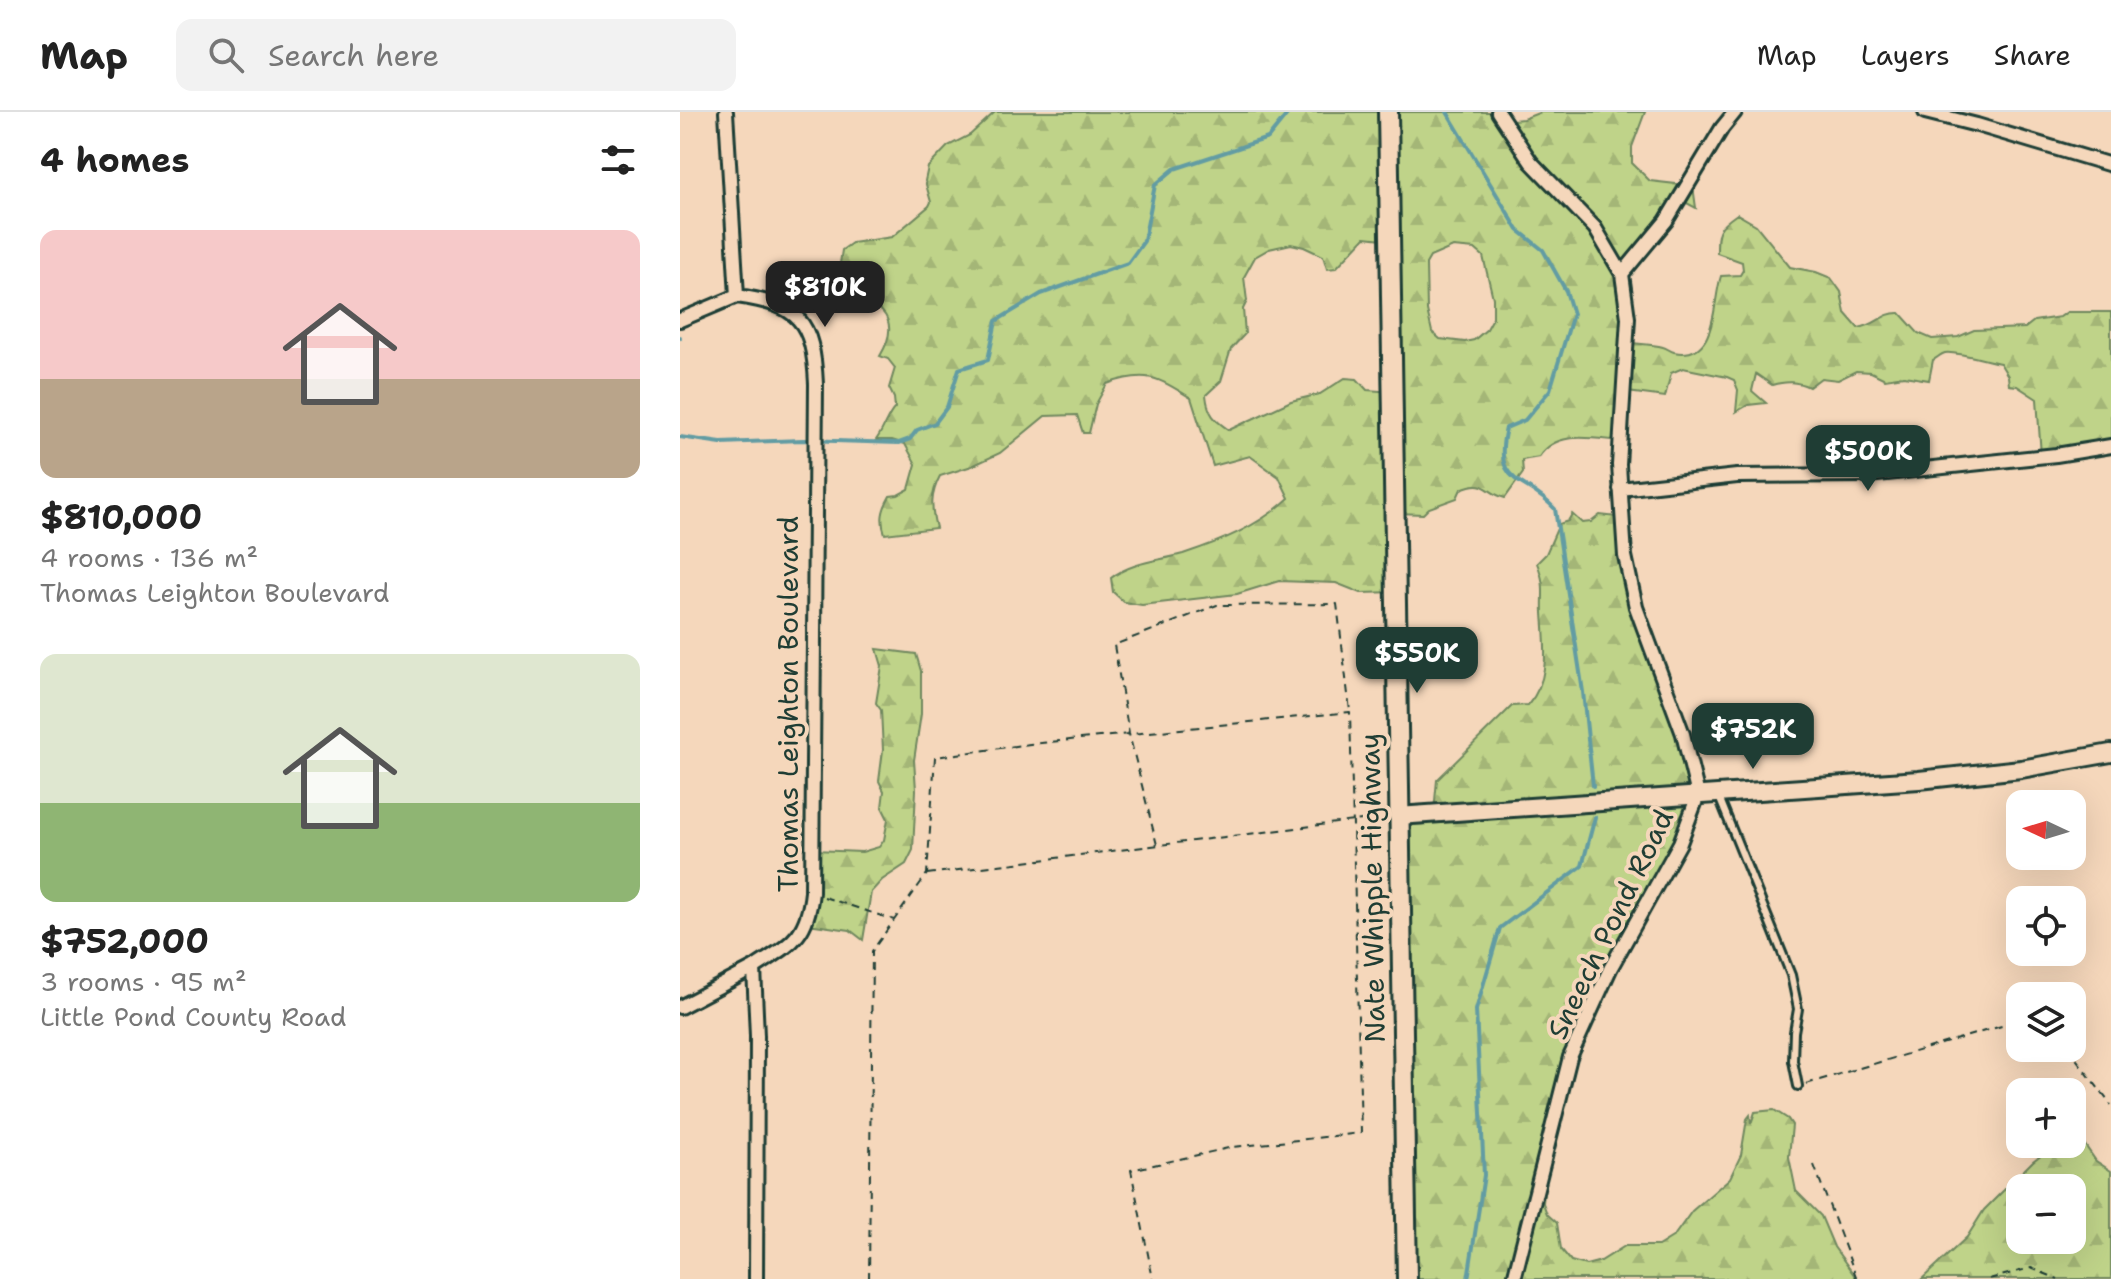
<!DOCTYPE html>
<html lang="en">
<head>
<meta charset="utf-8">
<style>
	body { margin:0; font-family:"Shantell Sans",sans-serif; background:#f2f2f2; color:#222; height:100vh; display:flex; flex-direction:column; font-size:30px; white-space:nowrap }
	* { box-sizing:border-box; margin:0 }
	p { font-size:26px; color:#767676 }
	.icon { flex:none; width:44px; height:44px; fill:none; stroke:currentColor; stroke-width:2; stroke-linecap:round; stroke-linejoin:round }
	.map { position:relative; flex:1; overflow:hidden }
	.drawer { display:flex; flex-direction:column; background:#fff; width:680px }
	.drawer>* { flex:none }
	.needle { width:52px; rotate:274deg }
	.fabs { position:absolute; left:1326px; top:678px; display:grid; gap:16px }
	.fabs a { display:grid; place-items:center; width:80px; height:80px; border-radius:16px; background:#fff; box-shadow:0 8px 32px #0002; font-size:40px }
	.price { position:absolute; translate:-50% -68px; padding:0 18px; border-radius:16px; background:#1f3d34; color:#fff; font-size:26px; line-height:52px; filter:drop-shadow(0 2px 4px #0008) }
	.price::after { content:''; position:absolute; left:50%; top:48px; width:24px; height:18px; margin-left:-12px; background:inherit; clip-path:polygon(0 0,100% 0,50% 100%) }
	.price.on { background:#222; color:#fff }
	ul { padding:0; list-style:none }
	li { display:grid; align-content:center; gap:16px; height:424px; padding:0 40px }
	li span { display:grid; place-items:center; height:248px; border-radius:16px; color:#555 }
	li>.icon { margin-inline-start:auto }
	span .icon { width:144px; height:144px; fill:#fffc; stroke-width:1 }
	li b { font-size:34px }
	h2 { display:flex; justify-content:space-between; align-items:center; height:96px; padding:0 40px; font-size:34px }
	header { display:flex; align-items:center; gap:48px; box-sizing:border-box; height:112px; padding:0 40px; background:#fff; border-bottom:2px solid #e0e0e0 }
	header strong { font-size:38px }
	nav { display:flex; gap:44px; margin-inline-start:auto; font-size:28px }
	.search { width:560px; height:72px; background:#f2f2f2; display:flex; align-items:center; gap:20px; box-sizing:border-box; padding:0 28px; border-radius:16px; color:#767676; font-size:30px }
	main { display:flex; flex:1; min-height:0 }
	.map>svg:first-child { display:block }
</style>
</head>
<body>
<header>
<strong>Map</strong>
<div class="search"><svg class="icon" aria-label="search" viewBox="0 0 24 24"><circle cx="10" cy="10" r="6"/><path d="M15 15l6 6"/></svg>Search here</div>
<nav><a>Map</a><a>Layers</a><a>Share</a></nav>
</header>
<main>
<section class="drawer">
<h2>4 homes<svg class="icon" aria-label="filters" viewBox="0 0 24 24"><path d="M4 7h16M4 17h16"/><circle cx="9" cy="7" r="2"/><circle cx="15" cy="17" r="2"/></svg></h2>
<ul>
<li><span style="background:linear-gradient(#f6c9c9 60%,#b9a48a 0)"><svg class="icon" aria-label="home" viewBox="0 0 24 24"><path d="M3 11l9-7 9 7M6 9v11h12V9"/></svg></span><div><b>$810,000</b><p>4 rooms · 136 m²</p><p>Thomas Leighton Boulevard</p></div></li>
<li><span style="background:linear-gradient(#dfe7d0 60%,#8fb573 0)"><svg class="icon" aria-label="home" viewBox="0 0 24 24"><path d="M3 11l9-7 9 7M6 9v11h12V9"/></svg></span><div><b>$752,000</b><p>3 rooms · 95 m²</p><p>Little Pond County Road</p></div></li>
</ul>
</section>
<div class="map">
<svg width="1431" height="1167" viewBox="0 0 1431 1167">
	<defs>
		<pattern id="forest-firs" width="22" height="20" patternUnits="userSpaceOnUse" patternTransform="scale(2)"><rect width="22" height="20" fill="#bfd389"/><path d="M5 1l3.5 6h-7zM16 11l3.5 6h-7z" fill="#a4b677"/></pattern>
	</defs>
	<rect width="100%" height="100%" fill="#f5d7bb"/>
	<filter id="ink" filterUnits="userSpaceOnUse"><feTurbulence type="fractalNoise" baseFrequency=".0125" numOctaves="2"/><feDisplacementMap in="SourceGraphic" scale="16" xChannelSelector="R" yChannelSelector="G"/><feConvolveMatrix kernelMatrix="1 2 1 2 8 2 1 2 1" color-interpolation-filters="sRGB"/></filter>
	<g filter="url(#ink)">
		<path fill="url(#forest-firs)" stroke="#6f885e" stroke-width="2" fill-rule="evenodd" d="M315,0H816L822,9L843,7L861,0H965L952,35V51L970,69L1013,74L1016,96L1005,90L948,160L951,231C961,232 973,232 983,235C987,236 990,239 994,240C1038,249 1032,191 1041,164L1060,163L1063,158L1062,150L1037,141C1037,118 1037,116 1057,102L1076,113L1110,155L1136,160L1151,166L1161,180L1165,201L1178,216C1197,214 1202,200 1220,201L1238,221L1252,227L1278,225L1294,218L1345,216L1354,209L1380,205L1387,200H1431V334L1361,343L1357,287L1337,274L1329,273L1328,264L1320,251C1307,249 1276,239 1265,241C1261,242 1257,246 1253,248L1249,268L1224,264L1205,267L1191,260L1176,259L1158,268L1141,266L1129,275C1116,269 1106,269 1092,273L1076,262L1072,279L1086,291L1068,293L1056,300L1058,278L1054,268L1047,265L1003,256L991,261L985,285L947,280L942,329C913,327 877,317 859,345L842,348L843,361L825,386C805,381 807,366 781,377L777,386L749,396L743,402L717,401V480L681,481L656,471L599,469L557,482L462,493L444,490L433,480L431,466C451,450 479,449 503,442C542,429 579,414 609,386L599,365L570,344L533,354L511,286C477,265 466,258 427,272L416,292L409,321H403L397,303L365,304L320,341L292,354L260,364C250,383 251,396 256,416L205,422C200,407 202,398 210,384L218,383L229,377L236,352L225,332L212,328H196C203,319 208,302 215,296L214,286L209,276L215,256L208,247L200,244C225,203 195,187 158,183L157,171L162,138L172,131L212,125L249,94L251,90L245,69L248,55L268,34L290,23ZM685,125L711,128L713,280L687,278L677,267L665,266L640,282L611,289L549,318C534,308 528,302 526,283L541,269L551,237L565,222L563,197L567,189L564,165L575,145L589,137L611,132L624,135L643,144L647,157L656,156ZM773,135L795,137L803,144L813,186V206L807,217L794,228L785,230L760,227L752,220L747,198L746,152L750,145Z
			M892,402L902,411L911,410L920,403L945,406L954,478L1019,682L891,937L868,1041L863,1091L867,1102L877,1111L881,1137L891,1149L906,1153L921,1149L945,1134H978L994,1124L1012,1099L1050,1066L1061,1043L1067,1007L1070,1003L1071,1012L1075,1000L1094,998L1108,1007L1112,1013L1109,1045L1116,1079L1141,1104L1154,1135L1177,1167H732L725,702L754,699L757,668L832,594L848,593C871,566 865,534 863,501C862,479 866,474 857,451L866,442L879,412L888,409Z
			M197,537L236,542L241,559V602L234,648L236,678L233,738L226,752L202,768L191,780L183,828L170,818L127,812L134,738L182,740L199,735L204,728L208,707L202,695L204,679L199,669L203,638L201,598L196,591L202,554Z
			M1392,1026H1400L1416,1049L1431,1059V1167H1242L1287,1125L1304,1098L1353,1049L1375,1032H1392ZM1340,1076H1392V1128H1340Z"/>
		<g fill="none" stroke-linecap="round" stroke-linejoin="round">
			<path stroke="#629ca3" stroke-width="4" d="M767,0L838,118L863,138L886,179L893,202L870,278L845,308L826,316C812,374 845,364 875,397L903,580L913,674
				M0,225V226
				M0,325L41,331L123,328L219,331L230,327L237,318L255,311L267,295L279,257L308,248L316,209L361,182L448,151L464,129L475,73L494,57L588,26L609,0
				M788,1167L804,1063L796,898L820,816L902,754L915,705"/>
			<defs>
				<path id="service" d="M1039,685L1111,863L1118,897L1114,920L1113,949L1118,974"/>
				<path id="minor" d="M818,0L851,50L915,116L942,162L948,206L939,353L945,444L956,495L1003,622L1018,683L1000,731L930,857L890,945L834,1167
					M1245,0L1297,13L1431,53
					M942,162L986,109L1042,16L1055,0
					M57,184C119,193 133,208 136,272L132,780C127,827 110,832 74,856L77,924L76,1167
					M0,208L57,184L46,0
					M940,377L1057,364L1188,363L1376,343L1431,334
					M0,895L74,856"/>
				<path id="tertiary" d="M718,704L1239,668L1341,657L1431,641"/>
				<path id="secondary" d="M708,0L727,1167"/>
			</defs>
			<use href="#service" stroke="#1f3d34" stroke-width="12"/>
			<use href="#minor" stroke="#1f3d34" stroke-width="18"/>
			<use href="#tertiary" stroke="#1f3d34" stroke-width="22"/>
			<use href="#secondary" stroke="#1f3d34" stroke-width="24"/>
			<path stroke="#1f3d34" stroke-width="2" stroke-dasharray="8 6" stroke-linecap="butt" d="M477,733L449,622L434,533L537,493L657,492L670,599
				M247,762L705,705
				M144,785L214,808
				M1388,936L1431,993
				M1126,972L1325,913L1340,914
				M1134,1053L1177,1167
				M189,1167L192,839L247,762L255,645L350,632L670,600L681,1021L553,1035L451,1058L473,1167
				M1309,1167L1351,1156L1378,1167"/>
			<use href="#service" stroke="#f5d7bb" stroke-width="6"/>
			<use href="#minor" stroke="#f5d7bb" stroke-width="12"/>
			<use href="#tertiary" stroke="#f5d7bb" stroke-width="16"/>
			<use href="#secondary" stroke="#f5d7bb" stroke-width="18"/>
		</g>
	</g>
	<g text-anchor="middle" stroke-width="8" stroke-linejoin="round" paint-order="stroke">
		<g font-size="28" fill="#1f3d34" stroke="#f5d7bb">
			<text transform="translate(108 592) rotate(-90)" y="10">Thomas Leighton Boulevard</text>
			<text transform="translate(692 776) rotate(-91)" y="10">Nate Whipple Highway</text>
			<text transform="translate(930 812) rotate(-64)" y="10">Sneech Pond Road</text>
		</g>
	</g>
</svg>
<div class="fabs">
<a><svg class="needle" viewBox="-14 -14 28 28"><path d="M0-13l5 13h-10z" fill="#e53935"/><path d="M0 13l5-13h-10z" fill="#767676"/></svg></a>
<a><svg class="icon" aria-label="locate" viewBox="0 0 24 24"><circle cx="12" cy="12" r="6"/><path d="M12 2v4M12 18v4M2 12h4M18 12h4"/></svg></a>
<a><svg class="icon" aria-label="layers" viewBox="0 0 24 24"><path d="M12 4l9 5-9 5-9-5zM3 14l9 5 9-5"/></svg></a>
<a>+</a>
<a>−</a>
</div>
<b class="price on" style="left:145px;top:217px">$810K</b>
<b class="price" style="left:1188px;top:381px">$500K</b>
<b class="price" style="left:737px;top:583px">$550K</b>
<b class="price" style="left:1073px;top:659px">$752K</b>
</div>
</main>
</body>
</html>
